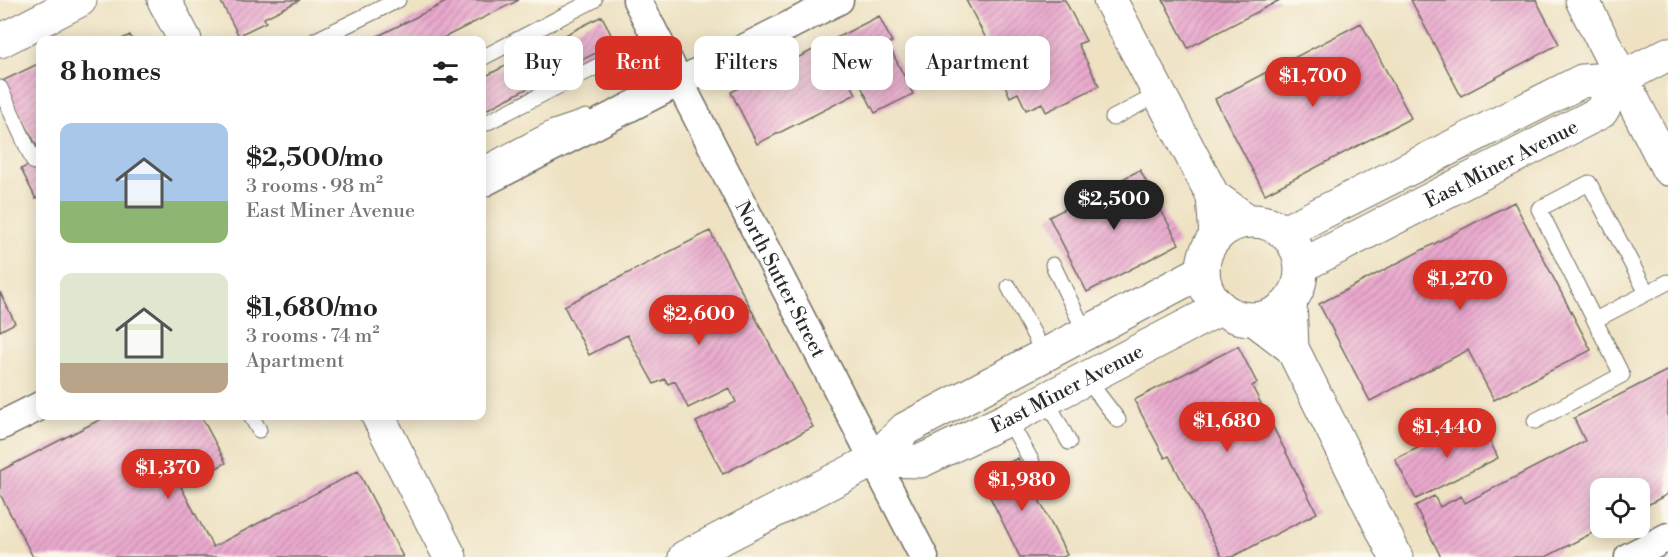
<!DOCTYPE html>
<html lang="en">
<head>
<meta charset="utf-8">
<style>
	body { margin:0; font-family:"Libre Bodoni",serif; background:#f6f6f6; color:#222; height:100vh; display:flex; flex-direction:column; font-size:22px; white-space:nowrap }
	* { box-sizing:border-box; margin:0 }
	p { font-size:20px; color:#767676 }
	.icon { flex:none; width:33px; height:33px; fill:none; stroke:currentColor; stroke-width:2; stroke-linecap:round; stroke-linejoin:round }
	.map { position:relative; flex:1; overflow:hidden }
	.panel { position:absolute; left:36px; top:36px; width:450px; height:384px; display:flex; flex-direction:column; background:#fff; border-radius:12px; box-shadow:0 3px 15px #0003 }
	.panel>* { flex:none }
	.banner { position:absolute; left:504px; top:36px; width:570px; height:54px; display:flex; gap:12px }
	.tools { position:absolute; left:1590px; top:478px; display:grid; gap:12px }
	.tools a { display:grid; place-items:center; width:60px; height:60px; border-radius:12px; background:#fff; box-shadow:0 3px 15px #0003; font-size:30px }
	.price { position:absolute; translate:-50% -51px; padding:0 14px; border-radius:21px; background:#d93025; color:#fff; font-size:20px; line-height:39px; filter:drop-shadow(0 2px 3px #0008) }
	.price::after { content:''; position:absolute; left:50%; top:36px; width:18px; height:14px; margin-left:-9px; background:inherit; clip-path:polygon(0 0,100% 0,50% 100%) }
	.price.on { background:#222; color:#fff }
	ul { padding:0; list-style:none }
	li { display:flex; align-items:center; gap:18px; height:150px; padding:0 24px }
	li span { display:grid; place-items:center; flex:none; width:168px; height:120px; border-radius:12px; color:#555 }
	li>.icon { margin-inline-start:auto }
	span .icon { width:72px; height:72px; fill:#fffc; stroke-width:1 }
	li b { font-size:26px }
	h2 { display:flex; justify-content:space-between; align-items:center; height:72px; padding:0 24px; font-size:26px }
	.chip { padding:0 21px; border-radius:12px; background:#fff; box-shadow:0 3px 15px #0003; font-size:21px; line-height:54px }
	.chip.on { background:#d93025; color:#fff }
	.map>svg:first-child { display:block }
</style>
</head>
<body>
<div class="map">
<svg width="1668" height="557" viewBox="0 0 1668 557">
	<defs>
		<pattern id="building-hatch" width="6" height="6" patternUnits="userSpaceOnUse" patternTransform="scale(1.5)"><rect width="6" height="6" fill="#eaa9cd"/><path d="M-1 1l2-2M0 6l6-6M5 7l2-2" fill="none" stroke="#be8aa7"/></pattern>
	</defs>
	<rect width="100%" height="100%" fill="#fbf7ec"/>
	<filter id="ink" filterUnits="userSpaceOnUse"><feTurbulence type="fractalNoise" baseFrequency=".0167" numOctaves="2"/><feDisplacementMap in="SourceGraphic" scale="12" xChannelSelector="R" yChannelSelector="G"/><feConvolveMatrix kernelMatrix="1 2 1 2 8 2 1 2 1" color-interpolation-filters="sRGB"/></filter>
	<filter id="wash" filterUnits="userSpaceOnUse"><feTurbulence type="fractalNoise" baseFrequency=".008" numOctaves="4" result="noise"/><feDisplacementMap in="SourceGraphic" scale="24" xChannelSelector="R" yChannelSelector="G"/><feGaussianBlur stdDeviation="1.35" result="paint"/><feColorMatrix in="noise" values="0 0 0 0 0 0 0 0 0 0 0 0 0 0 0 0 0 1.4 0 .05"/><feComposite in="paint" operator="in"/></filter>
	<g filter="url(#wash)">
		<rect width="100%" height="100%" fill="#eee2c3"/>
		<g id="blocks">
			<path fill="url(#building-hatch)" d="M220,0H300L264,18L266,22L243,33L245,38L241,40Z
				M450,0H519L439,40H370Z
				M966,0H1065L1086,41L1078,44L1099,86L1046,112L1042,103L1026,110L1018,93L1010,97L1004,83L1008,81Z
				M1163,0H1280L1188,48Z
				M1411,0H1536L1559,44L1461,96Z
				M602,16L615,43L482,112V78Z
				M879,16L892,42L881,47L890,48L913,94L875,113L851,67L853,61L842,67L856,94L757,144L731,92Z
				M1361,23L1411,118L1265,194L1215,99Z
				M130,35L132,40H120Z
				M40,63V152L2,81Z
				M40,159V197L36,199L21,169Z
				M1140,170L1179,244L1087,292L1049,217Z
				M1514,202L1591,350L1494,400L1468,350L1370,401L1319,304Z
				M710,231L813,427L723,474L696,422L736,402L729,388L688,408L675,381L668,384L665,379L654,384L627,335L589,355L564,306Z
				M0,292L15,323L0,331Z
				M1238,346L1257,383L1252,386L1317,513L1232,557H1222L1169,456L1165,458L1134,400Z
				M1668,370V494L1640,509V489H1600V529L1546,557H1441L1415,506L1434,496L1440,507L1461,496L1465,503L1585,441L1574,418Z
				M107,416H201L226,463L181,487L213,547L358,471L403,557H33L0,494V471Z
				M1471,422L1473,426L1481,422L1498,458L1416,499L1395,459Z
				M1018,458L1067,555L1063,557H1020L980,477Z"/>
		</g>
	</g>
	<g filter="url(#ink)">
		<use href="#blocks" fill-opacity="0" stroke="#6f6b60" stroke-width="1.5"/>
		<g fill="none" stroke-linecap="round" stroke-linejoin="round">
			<defs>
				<path id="service" d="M316,40L398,0
					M482,58L594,0
					M0,88L34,162
					M1113,118L1159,94
					M482,125L655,37
					M482,165L553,128L586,117
					M1053,265L1086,334
					M1009,287L1045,356
					M1595,320L1647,293
					M1086,378L1118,420
					M1046,399L1069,442
					M251,416L259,430
					M1008,419L1032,462
					M1535,421L1622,375L1539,209L1589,183L1647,293L1668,282"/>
				<g id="minor">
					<path id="s1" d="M637,0L924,557"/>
					<path d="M482,183L839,0"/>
					<path d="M0,426L40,406"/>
					<path d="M1629,557L1668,537"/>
				</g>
				<path id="tertiary" d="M164,0L185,40
					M1110,0L1213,196L1216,237
					M1582,0L1668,169
					M0,41L80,0
					M1213,196L1248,221
					M1290,301L1292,348
					M1254,319L1292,348L1396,557
					M378,416L450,557"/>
				<g id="secondary">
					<circle cx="1252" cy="270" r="49"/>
					<path d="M1284,232L1582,81L1622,78L1668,54"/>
					<path id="s2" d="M1301,266L1601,112L1622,78"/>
					<path id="s3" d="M874,460L921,461L1008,419L1221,308"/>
					<path d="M685,557L874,460L905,429L1203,271"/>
				</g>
			</defs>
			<use href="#service" stroke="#6f6b60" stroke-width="17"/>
			<use href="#minor" stroke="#6f6b60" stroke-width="31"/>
			<use href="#tertiary" stroke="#6f6b60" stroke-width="35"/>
			<use href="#secondary" stroke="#6f6b60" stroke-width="35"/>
			<use href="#service" stroke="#fff" stroke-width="15"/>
			<use href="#minor" stroke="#fff" stroke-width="28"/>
			<use href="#tertiary" stroke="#fff" stroke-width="33"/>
			<use href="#secondary" stroke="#fff" stroke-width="33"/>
		</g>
	</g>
	<g text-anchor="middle" stroke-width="4.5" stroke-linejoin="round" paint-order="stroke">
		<g font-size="20" fill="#2b2b2b" stroke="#fbf7ec">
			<text dy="7" stroke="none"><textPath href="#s2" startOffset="225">East Miner Avenue</textPath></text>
			<text dy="7" stroke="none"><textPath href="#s1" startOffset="314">North Sutter Street</textPath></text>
			<text dy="7" stroke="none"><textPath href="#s3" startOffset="210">East Miner Avenue</textPath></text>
		</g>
	</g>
</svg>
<div class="tools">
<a><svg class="icon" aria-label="locate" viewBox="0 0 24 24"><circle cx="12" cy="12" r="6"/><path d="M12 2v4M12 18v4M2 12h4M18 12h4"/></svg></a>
</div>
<b class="price" style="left:1313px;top:108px">$1,700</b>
<b class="price on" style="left:1114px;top:231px">$2,500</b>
<b class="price" style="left:1460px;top:311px">$1,270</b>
<b class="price" style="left:699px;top:346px">$2,600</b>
<b class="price" style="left:1227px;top:453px">$1,680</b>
<b class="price" style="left:1447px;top:459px">$1,440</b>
<b class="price" style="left:168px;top:500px">$1,370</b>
<b class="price" style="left:1022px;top:512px">$1,980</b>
<div class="banner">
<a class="chip">Buy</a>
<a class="chip on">Rent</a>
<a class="chip">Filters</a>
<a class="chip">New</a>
<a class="chip">Apartment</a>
</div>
<section class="panel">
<h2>8 homes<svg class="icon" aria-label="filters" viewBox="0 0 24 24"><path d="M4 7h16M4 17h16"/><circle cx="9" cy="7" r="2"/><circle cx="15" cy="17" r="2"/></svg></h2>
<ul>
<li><span style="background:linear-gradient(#a9c7e8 65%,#8fb573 0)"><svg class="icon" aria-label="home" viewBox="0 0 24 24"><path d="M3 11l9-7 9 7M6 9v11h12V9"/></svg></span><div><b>$2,500/mo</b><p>3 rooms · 98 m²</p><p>East Miner Avenue</p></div></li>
<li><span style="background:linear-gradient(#dfe7d0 75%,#b9a48a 0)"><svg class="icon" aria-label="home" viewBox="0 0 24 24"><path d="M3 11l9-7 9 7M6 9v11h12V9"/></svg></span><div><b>$1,680/mo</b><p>3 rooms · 74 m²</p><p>Apartment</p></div></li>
</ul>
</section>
</div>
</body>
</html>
